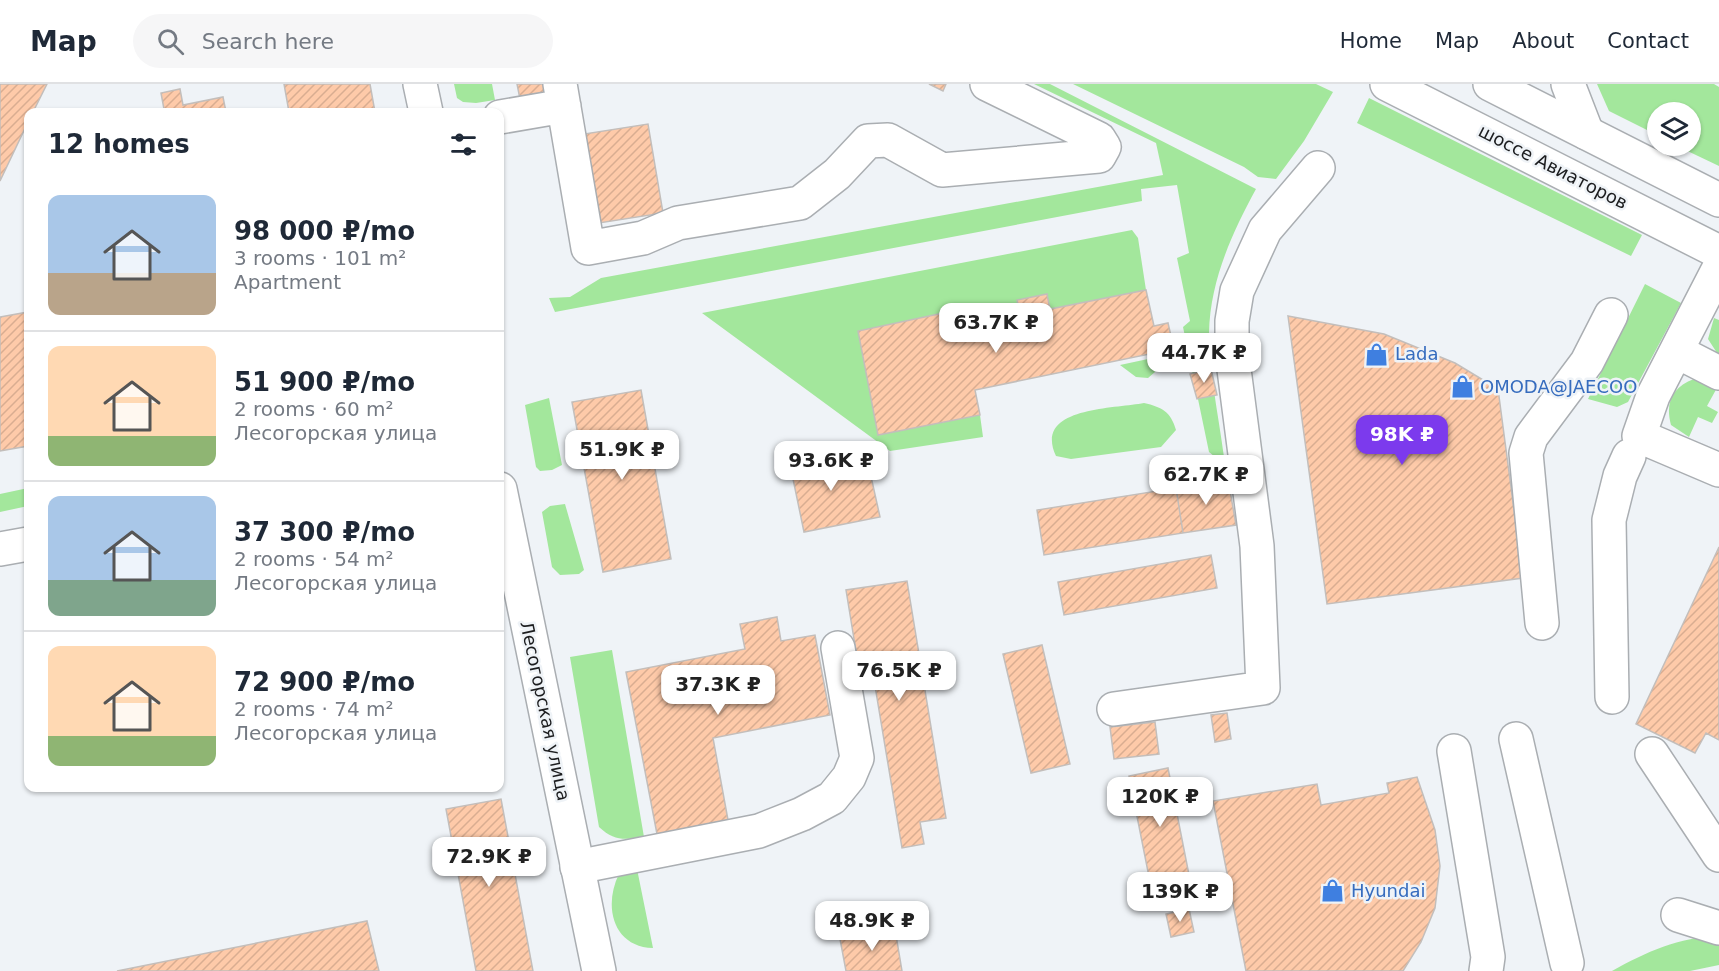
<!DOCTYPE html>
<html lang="en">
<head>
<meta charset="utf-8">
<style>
	body { margin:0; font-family:"DejaVu Sans",sans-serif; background:#f6f6f7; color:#1f2937; height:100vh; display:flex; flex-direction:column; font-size:22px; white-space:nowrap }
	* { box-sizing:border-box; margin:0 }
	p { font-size:20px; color:#747a83 }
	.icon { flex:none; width:33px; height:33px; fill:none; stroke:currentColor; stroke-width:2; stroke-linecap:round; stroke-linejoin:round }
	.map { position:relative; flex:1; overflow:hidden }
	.sheet { position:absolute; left:24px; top:24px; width:480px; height:684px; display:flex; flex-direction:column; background:#fff; border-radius:12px; box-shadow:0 2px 4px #0004 }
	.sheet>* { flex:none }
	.fabs { position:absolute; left:1647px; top:18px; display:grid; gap:12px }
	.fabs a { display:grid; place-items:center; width:54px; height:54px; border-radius:50%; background:#fff; box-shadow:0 2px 4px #0004; font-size:30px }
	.price { position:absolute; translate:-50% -51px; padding:0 14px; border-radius:12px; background:#fff; color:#222; font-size:20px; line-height:39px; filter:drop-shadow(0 2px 3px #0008) }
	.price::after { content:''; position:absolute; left:50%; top:36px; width:18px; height:14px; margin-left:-9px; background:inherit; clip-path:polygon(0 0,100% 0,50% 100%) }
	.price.current { background:#7c3aed; color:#fff }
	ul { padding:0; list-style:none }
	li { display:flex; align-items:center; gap:18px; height:150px; padding:0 24px }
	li+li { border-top:2px solid #e0e1e3 }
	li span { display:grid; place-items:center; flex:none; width:168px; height:120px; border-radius:12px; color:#555 }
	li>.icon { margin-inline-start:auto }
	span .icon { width:72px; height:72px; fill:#fffc; stroke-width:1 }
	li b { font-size:26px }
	h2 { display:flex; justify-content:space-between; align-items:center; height:72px; padding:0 24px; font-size:26px }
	header { display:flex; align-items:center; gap:36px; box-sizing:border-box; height:84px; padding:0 30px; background:#fff; border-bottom:2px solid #e0e1e3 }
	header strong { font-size:28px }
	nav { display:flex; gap:33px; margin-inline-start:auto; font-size:21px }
	.search { width:420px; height:54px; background:#f6f6f7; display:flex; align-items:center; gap:15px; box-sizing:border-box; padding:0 21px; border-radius:33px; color:#747a83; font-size:22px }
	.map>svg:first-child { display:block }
</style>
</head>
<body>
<header>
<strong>Map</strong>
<div class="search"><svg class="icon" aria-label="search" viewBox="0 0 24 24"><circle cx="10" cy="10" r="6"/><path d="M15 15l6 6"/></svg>Search here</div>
<nav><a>Home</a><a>Map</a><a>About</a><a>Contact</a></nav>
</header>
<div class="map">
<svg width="1719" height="887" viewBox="0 0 1719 887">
	<defs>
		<pattern id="building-hatch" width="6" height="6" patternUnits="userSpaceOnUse" patternTransform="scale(1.5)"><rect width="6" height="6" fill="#fecaa9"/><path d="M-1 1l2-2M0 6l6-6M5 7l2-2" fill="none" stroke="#d9ad91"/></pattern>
	</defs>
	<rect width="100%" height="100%" fill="#eff3f7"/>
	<path fill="#a3e79c" d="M454,0H492L495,16L476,19L463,18L457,14Z
		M1034,0H1050L1256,105C1232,149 1210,197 1209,249C1209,287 1219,334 1224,373H1215L1209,368L1183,243L1190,237L1177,174L1189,169L1177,101L1141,105L1142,117L555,228L549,214L570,213L601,194L1163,91L1156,59Z
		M1073,0H1316L1333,8L1304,57L1276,95L1258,93L1244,83Z
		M1597,0H1714L1719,3V82L1677,62H1690V28H1658L1657,51L1609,27Z
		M1369,14L1642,151L1631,172L1357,39Z
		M1132,146L1138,154L1146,206L1050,225L1047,210L1017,216L1019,225L955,238L952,227L859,247L878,351L980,331L983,353L890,367L702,229Z
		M1645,200L1681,219L1628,318L1617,323L1588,315Z
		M1714,234L1719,236V272L1708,255Z
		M1162,272L1155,288L1148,294L1136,293L1120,281Z
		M1694,295L1718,302L1707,322L1718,328L1712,339L1698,333L1689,353L1671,341C1665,319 1672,303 1694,295Z
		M549,314L562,381L552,386L540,387L536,383L525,321Z
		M1144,319C1162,323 1171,328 1176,346L1161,363L1071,375L1056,372C1033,323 1113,325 1144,319Z
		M28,404V422L0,428V410Z
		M565,420L584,486L579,490L560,491L552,483L542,428L550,422Z
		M612,566L644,753C624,756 614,757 599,743L570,573Z
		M637,785L653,864C613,863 603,822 619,790Z
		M1719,852V881L1690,887H1612C1646,868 1679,853 1719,852Z"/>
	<path fill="url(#building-hatch)" stroke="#c3bebb" stroke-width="1.5" d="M0,0H47L33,28H28V38L0,97Z
		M284,0H370L375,28H289Z
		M517,0H544L547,15L521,20Z
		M929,0H946L943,7Z
		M180,5L183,21L223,13L226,28H147L164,25L161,9Z
		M648,40L663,129L599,139L584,50Z
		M1146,206L1154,242L1168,239L1174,265L975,306L980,331L878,351L858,247L953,227L955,238L1019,225L1017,216L1047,210L1050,225Z
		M28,228V362L0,367V233Z
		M1288,232L1384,250L1455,279L1498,305L1523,494L1327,520Z
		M1211,285L1217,311L1197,315L1190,290Z
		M641,306L671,475L603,488L572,318Z
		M815,361L821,389L868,379L880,433L804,448L787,366Z
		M1228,395L1236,441L1183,449L1176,404Z
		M1176,404L1183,449L1044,471L1037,426Z
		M1719,463V656L1706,649L1695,669L1636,640Z
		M1211,471L1217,504L1064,531L1058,498Z
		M907,497L946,734L920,738L924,760L902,764L875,602L862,604L846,506Z
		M777,533L781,557L815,551L830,631L713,654L728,736L657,750L626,588L745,565L740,540Z
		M1042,561L1070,680L1031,689L1003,570Z
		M1227,629L1231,655L1215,658L1211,631Z
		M1155,638L1159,670L1114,675L1110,643Z
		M1168,684L1190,796L1151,803L1129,692Z
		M1417,693L1435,746L1440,782L1435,824L1421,858L1403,887H1246L1213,717L1317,700L1321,721L1389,709L1387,699Z
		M501,715L533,887H476L446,725Z
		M1189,825L1194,848L1171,853L1166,830Z
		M367,837L379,887H117Z
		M895,845L902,887H846L840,855Z"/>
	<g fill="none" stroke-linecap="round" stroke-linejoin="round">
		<defs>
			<path id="minor" d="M560,0L588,164L643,154L678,139L800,119L837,90L868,57L888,56L942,86L1099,72L1104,63L1099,55L987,0
				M1568,0L1587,49
				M500,33L564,22
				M1719,184L1653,312L1639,352L1719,386
				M1678,268L1719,289
				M0,465L28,460
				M1542,539L1526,369L1531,353L1587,278L1611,231
				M1612,613L1609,436L1620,392L1629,372
				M1114,625L1263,604L1257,462L1232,270V237L1237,207L1265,146L1318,84
				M1516,655L1567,879
				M1454,667L1488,873L1486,887
				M1652,670L1719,771
				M577,783L759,747L802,730L832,714L849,693L857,674L838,564
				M1678,831L1719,844"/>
			<path id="major" d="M420,0L426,28
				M1387,0L1719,168
				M1490,0L1719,116
				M500,405L599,887"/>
		</defs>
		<use href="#minor" stroke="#aaaeb2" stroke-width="36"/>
		<use href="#major" stroke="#aaaeb2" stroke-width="36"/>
		<use href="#minor" stroke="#fff" stroke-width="33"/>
		<use href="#major" stroke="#fff" stroke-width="33"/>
	</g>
	<defs>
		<symbol id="shop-bare" viewBox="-9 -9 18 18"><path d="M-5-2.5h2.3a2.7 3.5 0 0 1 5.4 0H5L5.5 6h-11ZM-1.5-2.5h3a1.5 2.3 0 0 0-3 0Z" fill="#3f7fe0" stroke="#eff3f7" stroke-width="2.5" paint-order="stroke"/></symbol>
	</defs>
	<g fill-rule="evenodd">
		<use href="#shop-bare" x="1360" y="254" width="33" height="33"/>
		<use href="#shop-bare" x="1446" y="286" width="33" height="33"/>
		<use href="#shop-bare" x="1316" y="790" width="33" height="33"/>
	</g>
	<g text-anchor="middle" stroke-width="5" stroke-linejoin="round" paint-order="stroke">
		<g font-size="18" fill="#1c1d1f" stroke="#eff3f7">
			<text transform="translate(1553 83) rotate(27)" y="6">шоссе Авиаторов</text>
			<text transform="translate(545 627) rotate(78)" y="6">Лесогорская улица</text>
		</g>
		<g font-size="18" fill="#366cbe" stroke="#eff3f7" text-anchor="start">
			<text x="1395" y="276">Lada</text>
			<text x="1480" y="309">OMODA@JAECOO</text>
			<text x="1351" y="813">Hyundai</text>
		</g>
	</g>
</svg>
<div class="fabs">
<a><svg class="icon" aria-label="layers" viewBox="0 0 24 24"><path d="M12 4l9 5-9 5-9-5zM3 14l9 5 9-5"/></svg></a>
</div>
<b class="price" style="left:996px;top:270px">63.7K ₽</b>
<b class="price" style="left:1204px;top:300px">44.7K ₽</b>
<b class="price current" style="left:1402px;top:382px">98K ₽</b>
<b class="price" style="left:622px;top:397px">51.9K ₽</b>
<b class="price" style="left:831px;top:408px">93.6K ₽</b>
<b class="price" style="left:1206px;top:422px">62.7K ₽</b>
<b class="price" style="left:899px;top:618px">76.5K ₽</b>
<b class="price" style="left:718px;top:632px">37.3K ₽</b>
<b class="price" style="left:1160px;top:744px">120K ₽</b>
<b class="price" style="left:489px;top:804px">72.9K ₽</b>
<b class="price" style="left:1180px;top:839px">139K ₽</b>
<b class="price" style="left:872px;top:868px">48.9K ₽</b>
<section class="sheet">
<h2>12 homes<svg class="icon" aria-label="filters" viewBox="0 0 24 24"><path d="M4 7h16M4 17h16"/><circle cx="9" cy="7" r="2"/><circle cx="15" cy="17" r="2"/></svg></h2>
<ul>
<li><span style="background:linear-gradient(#a9c7e8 65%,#b9a48a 0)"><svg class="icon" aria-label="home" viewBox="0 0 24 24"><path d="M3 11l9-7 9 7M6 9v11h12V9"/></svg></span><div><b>98 000 ₽/mo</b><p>3 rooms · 101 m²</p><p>Apartment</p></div></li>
<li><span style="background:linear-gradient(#ffd9b3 75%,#8fb573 0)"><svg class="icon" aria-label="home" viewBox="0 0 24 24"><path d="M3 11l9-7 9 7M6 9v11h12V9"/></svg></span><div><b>51 900 ₽/mo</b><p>2 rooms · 60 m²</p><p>Лесогорская улица</p></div></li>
<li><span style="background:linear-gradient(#a9c7e8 70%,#7fa58c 0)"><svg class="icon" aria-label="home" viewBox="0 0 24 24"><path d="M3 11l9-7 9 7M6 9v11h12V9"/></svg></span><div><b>37 300 ₽/mo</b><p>2 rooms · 54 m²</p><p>Лесогорская улица</p></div></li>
<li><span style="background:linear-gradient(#ffd9b3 75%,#8fb573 0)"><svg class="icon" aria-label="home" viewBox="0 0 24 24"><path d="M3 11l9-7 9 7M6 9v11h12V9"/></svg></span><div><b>72 900 ₽/mo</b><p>2 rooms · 74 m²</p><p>Лесогорская улица</p></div></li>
</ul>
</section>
</div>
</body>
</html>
